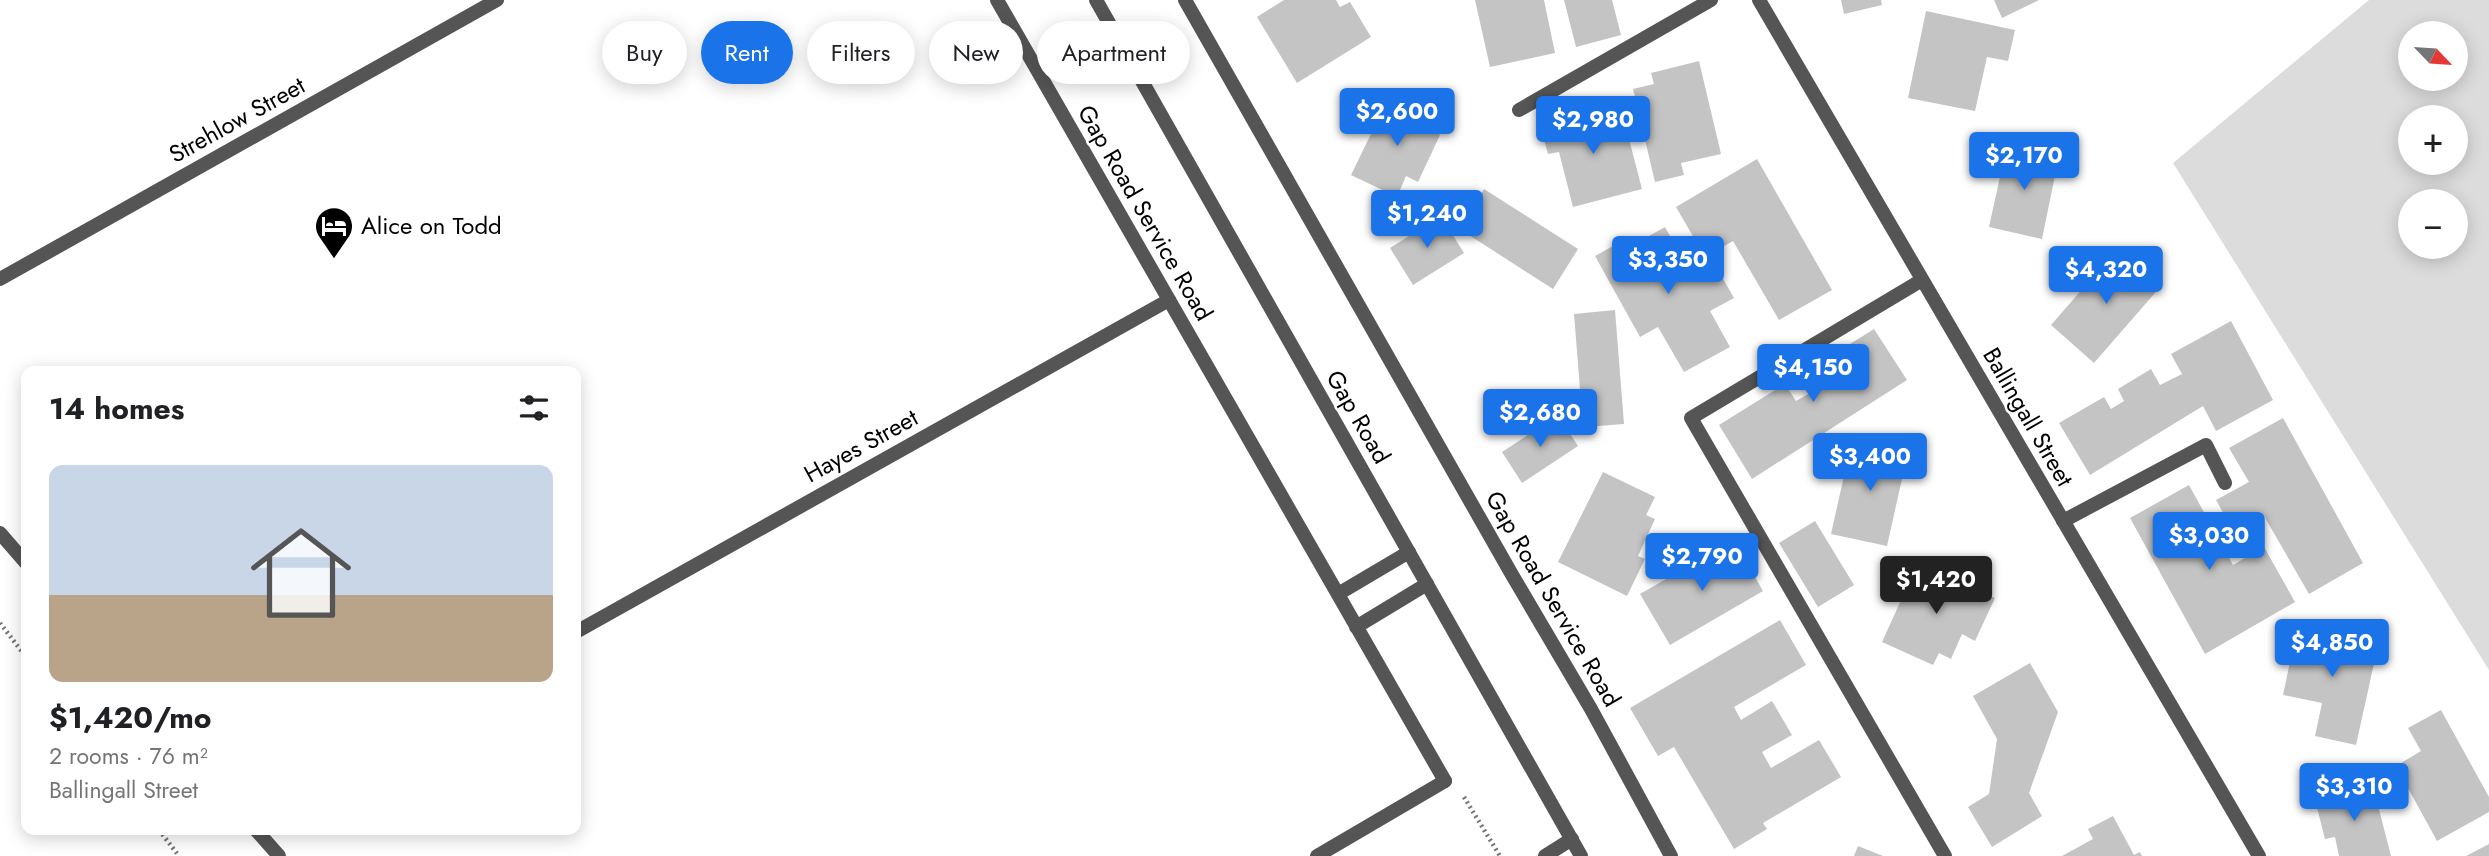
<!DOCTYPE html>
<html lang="en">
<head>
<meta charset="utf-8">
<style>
	body { margin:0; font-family:Jost,sans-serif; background:#f2f2f2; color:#202124; height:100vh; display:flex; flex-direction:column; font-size:26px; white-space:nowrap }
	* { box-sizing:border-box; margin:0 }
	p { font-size:23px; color:#757577 }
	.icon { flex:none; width:38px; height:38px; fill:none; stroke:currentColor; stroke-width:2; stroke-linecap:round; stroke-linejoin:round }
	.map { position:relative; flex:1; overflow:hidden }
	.drawer { position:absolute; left:21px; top:366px; width:560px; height:469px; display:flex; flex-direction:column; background:#fff; border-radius:14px; box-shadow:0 4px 18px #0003 }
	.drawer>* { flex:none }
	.top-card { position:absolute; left:602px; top:21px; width:665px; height:63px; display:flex; gap:14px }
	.needle { width:46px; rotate:115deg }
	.controls { position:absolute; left:2398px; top:21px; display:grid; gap:14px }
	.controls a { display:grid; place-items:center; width:70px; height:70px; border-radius:50%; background:#fff; box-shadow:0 4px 18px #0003; font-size:35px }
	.price { position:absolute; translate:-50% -60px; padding:0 16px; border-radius:7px; background:#1a73e8; color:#fff; font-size:23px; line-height:46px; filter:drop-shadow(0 2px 4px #0008) }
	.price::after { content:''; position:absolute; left:50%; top:42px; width:21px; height:16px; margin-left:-10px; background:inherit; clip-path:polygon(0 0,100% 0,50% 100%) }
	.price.current { background:#222; color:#fff }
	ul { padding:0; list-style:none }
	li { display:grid; align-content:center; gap:14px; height:371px; padding:0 28px }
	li+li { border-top:2px solid #e0e0e0 }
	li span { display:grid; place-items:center; height:217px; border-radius:14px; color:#555 }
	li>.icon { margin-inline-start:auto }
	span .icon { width:126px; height:126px; fill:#fffc; stroke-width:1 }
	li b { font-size:30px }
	h2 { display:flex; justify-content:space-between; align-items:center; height:84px; padding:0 28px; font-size:30px }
	.chip { padding:0 24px; border-radius:32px; background:#fff; box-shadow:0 4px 18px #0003; font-size:24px; line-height:63px }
	.chip.current { background:#1a73e8; color:#fff }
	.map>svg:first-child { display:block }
</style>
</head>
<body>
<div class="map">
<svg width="2489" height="856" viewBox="0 0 2489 856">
	<rect width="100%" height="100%" fill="#fff"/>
	<path fill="#dcdcdc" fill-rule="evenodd" d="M2369,0H2489V670L2173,163ZM2410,33H2455V79H2410ZM2410,117H2455V163H2410ZM2410,201H2455V247H2410Z"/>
	<path fill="#c4c4c4" d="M1284,0H1336L1340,7L1350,2L1371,37L1297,83L1257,17Z
		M1475,0H1544L1555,53L1490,67Z
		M1564,0H1612L1621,35L1576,47Z
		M1841,0H1881L1882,5L1844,14Z
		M1994,0H2039L2002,18Z
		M1926,11L2015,30L2008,61L1987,57L1975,111L1908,98Z
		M1699,61L1721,154L1681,163L1684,175L1655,182L1633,89L1654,84L1651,73Z
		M1389,97L1437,120L1434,131L1440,135L1418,182L1406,176L1397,197L1351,175Z
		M1621,108L1642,189L1573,207L1559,152L1548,154L1539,122L1568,114L1570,122Z
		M2007,145L2059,156L2042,239L1989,227Z
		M1757,159L1832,290L1779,320L1733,241L1705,257L1676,207Z
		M1484,189L1578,249L1553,289L1458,228Z
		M1441,216L1464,253L1413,285L1390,248Z
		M1665,227L1694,280L1717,268L1734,298L1710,311L1730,347L1684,372L1658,327L1640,337L1595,256L1631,236L1635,244Z
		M2118,248L2161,286L2094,363L2051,325Z
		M1615,310L1624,424L1573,428L1570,389H1580L1574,314Z
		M2231,321L2273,400L2216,431L2203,406L2090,475L2059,423L2104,397L2111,409L2124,401L2118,389L2151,369L2160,385L2182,374L2171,354Z
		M1874,329L1907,380L1752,479L1719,425L1785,384L1796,401L1815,390L1804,373Z
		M1558,415L1578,446L1522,483L1502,452Z
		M2283,418L2363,563L2309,594L2264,516L2234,532L2216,500L2249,482L2229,448Z
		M1852,440L1908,452L1887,546L1831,534Z
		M1603,472L1655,497L1646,515L1655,519L1638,556L1645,559L1627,596L1558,562Z
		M2189,485L2233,565L2264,547L2295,602L2205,654L2130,518Z
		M1815,521L1854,585L1818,607L1779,543Z
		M1734,540L1763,591L1670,645L1640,594Z
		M1918,563L1995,598L1975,641L1962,634L1951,659L1939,653L1933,665L1882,642Z
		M1780,620L1806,665L1734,707L1741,720L1772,701L1792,735L1762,752L1771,768L1819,740L1841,777L1763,823L1767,829L1734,849L1674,747L1658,756L1630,708Z
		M2298,624L2379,641L2356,745L2315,736L2322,703L2283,695Z
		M2030,663L2058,712L2029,793L2042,816L1992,847L1968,807L1989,794L1997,739L1973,696Z
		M2441,710L2489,797V812L2437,841L2396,766L2421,751L2408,728Z
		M2373,786L2391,856H2339L2335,837L2325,839L2315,800Z
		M2113,816L2134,855L2140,852L2142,856H2062L2093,839L2088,829Z
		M2489,844V856H2466Z
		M1858,846L1883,856H1854Z"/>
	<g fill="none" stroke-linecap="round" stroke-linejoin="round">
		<path stroke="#777" stroke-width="4.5" stroke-dasharray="2 3.5" stroke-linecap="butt" d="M0,623L26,657
			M1464,797L1500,856
			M159,830L179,856"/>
		<path stroke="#555" stroke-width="14" d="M997,0L1445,781
			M1185,0L1511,573L1591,709L1671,856
			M1519,110L1711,0
			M1922,280L1691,418L1945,856
			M2063,521L2206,445L2225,483
			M1338,594L1409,552
			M1356,627L1427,584
			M1545,856L1572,839"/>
		<path stroke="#555" stroke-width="14" d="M1096,0L1581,856
			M1759,0L2259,856
			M0,279L497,0
			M576,632L1169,300
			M1317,856L1445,781"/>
		<path stroke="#555" stroke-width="14" d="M0,533L26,563
			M256,830L279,856"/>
	</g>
	<defs>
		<symbol id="hotel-pin" viewBox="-11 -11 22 30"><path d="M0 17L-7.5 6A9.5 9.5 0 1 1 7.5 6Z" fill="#000" stroke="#fff"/><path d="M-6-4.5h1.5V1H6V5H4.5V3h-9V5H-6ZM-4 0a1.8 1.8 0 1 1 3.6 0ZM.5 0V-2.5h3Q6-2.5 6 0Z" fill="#fff"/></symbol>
	</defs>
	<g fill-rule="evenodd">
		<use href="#hotel-pin" x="312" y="204" width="44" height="60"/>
	</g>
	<g text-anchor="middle" stroke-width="5" stroke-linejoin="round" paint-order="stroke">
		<g font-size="24" fill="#000" stroke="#fff">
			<text transform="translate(237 120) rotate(-29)" y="8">Strehlow Street</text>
			<text transform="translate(1145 213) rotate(60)" y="8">Gap Road Service Road</text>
			<text transform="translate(1358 417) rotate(60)" y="8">Gap Road</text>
			<text transform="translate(2028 417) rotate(60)" y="8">Ballingall Street</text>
			<text transform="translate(861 446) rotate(-29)" y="8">Hayes Street</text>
			<text transform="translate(1553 599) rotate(60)" y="8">Gap Road Service Road</text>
		</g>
		<g font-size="24" fill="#000" stroke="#fff" text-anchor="start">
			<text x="361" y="234">Alice on Todd</text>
		</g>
	</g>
</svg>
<div class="controls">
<a><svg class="needle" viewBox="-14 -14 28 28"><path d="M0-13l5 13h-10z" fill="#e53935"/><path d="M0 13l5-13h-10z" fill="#757577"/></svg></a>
<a>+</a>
<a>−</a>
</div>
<b class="price" style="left:1397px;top:148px">$2,600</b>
<b class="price" style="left:1593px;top:156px">$2,980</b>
<b class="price" style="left:2024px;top:192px">$2,170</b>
<b class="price" style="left:1427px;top:250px">$1,240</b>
<b class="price" style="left:1668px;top:296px">$3,350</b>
<b class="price" style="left:2106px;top:306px">$4,320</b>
<b class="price" style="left:1813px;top:404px">$4,150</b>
<b class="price" style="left:1540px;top:449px">$2,680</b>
<b class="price" style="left:1870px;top:493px">$3,400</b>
<b class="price" style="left:2209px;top:572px">$3,030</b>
<b class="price" style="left:1702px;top:593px">$2,790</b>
<b class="price current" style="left:1936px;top:616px">$1,420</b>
<b class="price" style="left:2332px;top:679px">$4,850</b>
<b class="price" style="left:2354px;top:823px">$3,310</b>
<div class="top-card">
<a class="chip">Buy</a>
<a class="chip current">Rent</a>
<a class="chip">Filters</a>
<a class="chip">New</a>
<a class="chip">Apartment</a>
</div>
<section class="drawer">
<h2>14 homes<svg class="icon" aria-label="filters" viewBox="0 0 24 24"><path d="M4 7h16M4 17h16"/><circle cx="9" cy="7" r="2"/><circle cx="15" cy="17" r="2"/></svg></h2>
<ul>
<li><span style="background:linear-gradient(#c9d6e8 60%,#b9a48a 0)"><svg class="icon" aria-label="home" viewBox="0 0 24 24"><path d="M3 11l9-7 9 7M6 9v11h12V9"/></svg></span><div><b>$1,420/mo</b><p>2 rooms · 76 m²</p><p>Ballingall Street</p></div></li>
</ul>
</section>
</div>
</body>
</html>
